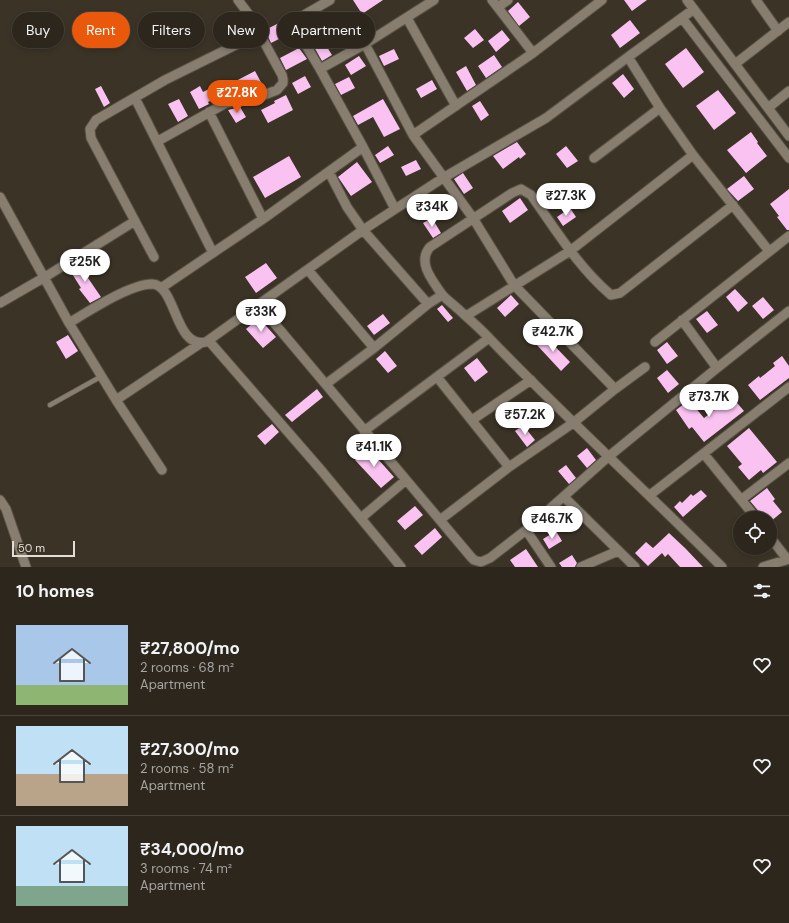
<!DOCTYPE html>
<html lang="en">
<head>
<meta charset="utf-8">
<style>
	body { margin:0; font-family:"DM Sans",sans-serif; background:#383229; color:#f1f3f6; height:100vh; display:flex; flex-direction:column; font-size:15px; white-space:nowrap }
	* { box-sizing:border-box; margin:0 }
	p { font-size:13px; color:#a6a5a3 }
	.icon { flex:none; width:22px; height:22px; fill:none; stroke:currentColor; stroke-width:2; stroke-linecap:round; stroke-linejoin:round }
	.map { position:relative; height:567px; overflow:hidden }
	.side { display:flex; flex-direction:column; background:#2c261c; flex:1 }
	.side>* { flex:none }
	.hud { position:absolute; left:12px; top:12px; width:400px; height:36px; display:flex; gap:8px }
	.buttons { position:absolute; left:733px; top:511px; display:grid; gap:8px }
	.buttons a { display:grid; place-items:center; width:44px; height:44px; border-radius:50%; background:#2c261c; box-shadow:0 2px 6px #0003,0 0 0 1px #48433b; font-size:20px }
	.scale { position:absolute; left:12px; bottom:10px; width:63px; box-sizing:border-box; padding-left:4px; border:2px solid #e2ded5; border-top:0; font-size:11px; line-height:14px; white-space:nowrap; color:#e2ded5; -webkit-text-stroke:3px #3b3326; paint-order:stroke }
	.price { position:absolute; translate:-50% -34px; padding:0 9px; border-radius:14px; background:#fff; color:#222; font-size:13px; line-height:26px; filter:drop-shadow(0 1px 2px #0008) }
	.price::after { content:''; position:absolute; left:50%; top:24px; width:12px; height:9px; margin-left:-6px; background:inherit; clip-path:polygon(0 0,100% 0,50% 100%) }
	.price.on { background:#ea580c; color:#fff }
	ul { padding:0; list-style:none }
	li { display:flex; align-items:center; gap:12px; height:100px; padding:0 16px }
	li+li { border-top:1px solid #48433b }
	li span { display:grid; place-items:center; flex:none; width:112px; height:80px; border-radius:0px; color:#555 }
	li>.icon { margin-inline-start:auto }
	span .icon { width:48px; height:48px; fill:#fffc; stroke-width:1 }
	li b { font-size:17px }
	h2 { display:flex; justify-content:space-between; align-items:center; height:48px; padding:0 16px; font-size:17px }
	.tag { padding:0 14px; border-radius:18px; background:#2c261c; box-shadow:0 2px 6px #0003,0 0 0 1px #48433b; font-size:14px; line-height:36px }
	.tag.on { background:#ea580c; color:#fff }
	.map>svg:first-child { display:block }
</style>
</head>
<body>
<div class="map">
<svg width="789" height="567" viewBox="0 0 789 567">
	<rect width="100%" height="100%" fill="#3b3326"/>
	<path fill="#fac2f1" d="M353,0H383L362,14Z
		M624,0H647L632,11Z
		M518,2L530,17L519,26L508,11Z
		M630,20L640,33L620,48L611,35Z
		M283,21L289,34L271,43L265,30Z
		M343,26L353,42L343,48L333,32Z
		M475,29L484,40L473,48L464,38Z
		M502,30L510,40L496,52L488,41Z
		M322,39L332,55L322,61L313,45Z
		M299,48L307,59L286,70L280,58Z
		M686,48L704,72L683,88L665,64Z
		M394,49L399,59L384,66L379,56Z
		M494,55L502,67L486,78L478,66Z
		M359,56L366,66L351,75L345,65Z
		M466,66L476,85L467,91L456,72Z
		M255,71L264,88L257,91L251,92V91L238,95L232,83Z
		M623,74L634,89L624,98L612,83Z
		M305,76L311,87L298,94L292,83Z
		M349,77L355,88L341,95L335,84Z
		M432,80L437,89L421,98L416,89Z
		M101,86L110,103L104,107L95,89Z
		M200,86L203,92L213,87L218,97L208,102L209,104L199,109L190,92Z
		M718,90L736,113L714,130L696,106Z
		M286,95L293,110L268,123L261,110L275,103L274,101Z
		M179,99L188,116L178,122L168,104Z
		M383,99L400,129L384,137L373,117L358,125L353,116Z
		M480,101L489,115L481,121L472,106Z
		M240,107L246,117L236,123L228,110Z
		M751,132L758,142L757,143L767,156L746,173L727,150Z
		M517,142L526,154L520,159L519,157L503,169L493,156Z
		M388,146L394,155L380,163L375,155Z
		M566,146L578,161L567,168L556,154Z
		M289,156L301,177L265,198L253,177Z
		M416,160L421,169L406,176L401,167Z
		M357,162L372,182L351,196L338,177Z
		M463,173L473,188L464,194L454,179Z
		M744,176L754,189L738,201L727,189Z
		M789,189V230H787L777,217L779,216L770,204Z
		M520,198L528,210L510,223L502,211Z
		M570,208L576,217L563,226L557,217Z
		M432,218L441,233L433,238L423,223Z
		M80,262L89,277L88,278L101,297L90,303L79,289L81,288L69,269Z
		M266,263L277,278L256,293L245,277Z
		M735,289L748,303L738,312L726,297Z
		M511,295L519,304L505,317L497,308Z
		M763,297L774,310L763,319L752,306Z
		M442,305L453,318L448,322L437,309Z
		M707,311L718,325L707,333L696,319Z
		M383,314L390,323L374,335L367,326Z
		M259,318L276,337L263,348L246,329Z
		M68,335L78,351L66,359L56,342Z
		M544,335L570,362L561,371L536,344Z
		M667,342L678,356L667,364L657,350Z
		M385,351L397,366L388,373L376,359Z
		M782,356L789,366V378L760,400L748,385L759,376L760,378L775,366L773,363Z
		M477,358L488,372L475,382L464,368Z
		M667,370L679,384L668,393L657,378Z
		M317,389L323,397L292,422L285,415Z
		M732,397L744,411L704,442L692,427L689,429L676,410L689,400L704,418Z
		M272,424L279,432L265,445L257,436Z
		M523,425L535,440L527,447L515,431Z
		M749,428L777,462L763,473L761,470L749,480L738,467L742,464L727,446Z
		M368,448L394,477L381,488L355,460Z
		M587,448L596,460L587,468L577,456Z
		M566,465L576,478L569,484L558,471Z
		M767,488L775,499L773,501L782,512L770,522V518H762L761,514L750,501Z
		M701,490L707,496L683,517L674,507L680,501L682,503L691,494L693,496Z
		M415,506L423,515L405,530L397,521Z
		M435,528L442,537L422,555L414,546Z
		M556,531L562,541L549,549L543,539Z
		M669,533L686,549L703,567H680L668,554L665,557L662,553L648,566L635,553L646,542L653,548Z
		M526,549L538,567H515L510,560Z
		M572,555L577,563L575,567H562L559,563Z"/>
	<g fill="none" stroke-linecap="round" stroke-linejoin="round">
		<defs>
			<path id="service" d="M50,405L102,376"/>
			<path id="minor" d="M492,0L533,53L602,0
				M687,0L789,136
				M756,0L778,31
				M498,7L508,0
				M694,9L628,57L660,108L693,155L769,251
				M407,18L456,106
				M682,18L789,158
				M533,53L413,135L473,218L514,285L615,389
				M735,64L789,22
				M320,69L365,44
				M135,98L213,253
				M768,108L789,91
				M209,112L263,219
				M413,135L365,44L434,0
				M158,141L226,103L259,97L277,90L283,83V79L282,75L250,16L238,0
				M363,147L395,209
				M594,158L660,108
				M329,172L347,207L363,230L443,178L546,118L628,57
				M0,197L69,323L116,400L162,470
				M154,257L91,138L90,129L96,120L165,80L260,33
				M308,270L374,348L326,384
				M161,288L263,219L363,147L320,69L292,22L330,0
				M0,303L45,277L135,221
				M259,305L471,557L474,560L481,562L490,558L526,530L608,457L717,368L789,311
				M466,316L570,251L693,155
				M682,320L717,368
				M69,323C89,311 130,284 152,284C177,285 174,349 206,342L363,230L428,304L442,295
				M209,341L321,470L401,567
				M655,342L789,236
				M374,348L428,304
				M437,377L509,467L440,520
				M116,400L201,343
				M472,420L531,380
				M364,431L489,338
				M704,454L756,518
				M509,467L573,423L615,389L645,367
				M650,495L789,387
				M564,497L635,567
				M742,499L789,463
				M0,500L6,509L26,567
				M361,518L406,480
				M526,530L551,567
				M770,537L787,559
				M581,567L618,551
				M722,567C645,490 565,417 490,339C480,328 468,318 457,308C452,303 445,299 441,293C432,280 417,262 430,247L512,193L521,189L531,195C556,230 578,267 611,295L620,293L733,205
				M763,567L789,559"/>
		</defs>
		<use href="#service" stroke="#585246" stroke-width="6"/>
		<use href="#minor" stroke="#585246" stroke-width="11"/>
		<use href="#service" stroke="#877e70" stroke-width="4.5"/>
		<use href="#minor" stroke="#877e70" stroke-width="9"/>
	</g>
</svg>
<div class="buttons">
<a><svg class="icon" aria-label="locate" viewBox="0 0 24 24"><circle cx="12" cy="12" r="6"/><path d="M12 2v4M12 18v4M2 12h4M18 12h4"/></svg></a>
</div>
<div class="scale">50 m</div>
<b class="price on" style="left:237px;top:114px">₹27.8K</b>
<b class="price" style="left:566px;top:217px">₹27.3K</b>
<b class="price" style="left:432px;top:228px">₹34K</b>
<b class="price" style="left:85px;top:283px">₹25K</b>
<b class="price" style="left:261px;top:333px">₹33K</b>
<b class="price" style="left:553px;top:353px">₹42.7K</b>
<b class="price" style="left:709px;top:418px">₹73.7K</b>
<b class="price" style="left:525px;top:436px">₹57.2K</b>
<b class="price" style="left:374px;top:468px">₹41.1K</b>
<b class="price" style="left:552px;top:540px">₹46.7K</b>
<div class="hud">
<a class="tag">Buy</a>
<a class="tag on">Rent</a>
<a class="tag">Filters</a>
<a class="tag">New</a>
<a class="tag">Apartment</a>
</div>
</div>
<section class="side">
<h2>10 homes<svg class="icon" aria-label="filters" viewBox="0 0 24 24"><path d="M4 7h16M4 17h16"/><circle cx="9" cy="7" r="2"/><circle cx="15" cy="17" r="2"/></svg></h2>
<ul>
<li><span style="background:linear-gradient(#a9c7e8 75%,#8fb573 0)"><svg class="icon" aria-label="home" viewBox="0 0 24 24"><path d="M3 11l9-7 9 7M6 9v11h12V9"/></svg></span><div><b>₹27,800/mo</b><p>2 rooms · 68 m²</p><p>Apartment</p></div><svg class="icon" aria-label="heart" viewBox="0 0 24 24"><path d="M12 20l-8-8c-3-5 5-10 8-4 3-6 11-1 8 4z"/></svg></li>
<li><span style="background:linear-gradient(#bfe0f5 60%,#b9a48a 0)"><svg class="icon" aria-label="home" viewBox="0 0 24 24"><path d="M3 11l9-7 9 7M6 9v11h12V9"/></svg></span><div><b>₹27,300/mo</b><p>2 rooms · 58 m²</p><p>Apartment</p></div><svg class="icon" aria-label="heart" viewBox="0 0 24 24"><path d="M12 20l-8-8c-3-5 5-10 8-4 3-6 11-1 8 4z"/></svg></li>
<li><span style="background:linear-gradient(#bfe0f5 75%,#7fa58c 0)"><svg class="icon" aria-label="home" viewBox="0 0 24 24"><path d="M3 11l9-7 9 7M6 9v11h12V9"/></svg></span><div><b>₹34,000/mo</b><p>3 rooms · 74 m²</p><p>Apartment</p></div><svg class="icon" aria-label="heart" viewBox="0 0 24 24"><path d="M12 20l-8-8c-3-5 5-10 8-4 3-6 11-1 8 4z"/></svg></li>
</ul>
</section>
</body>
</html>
